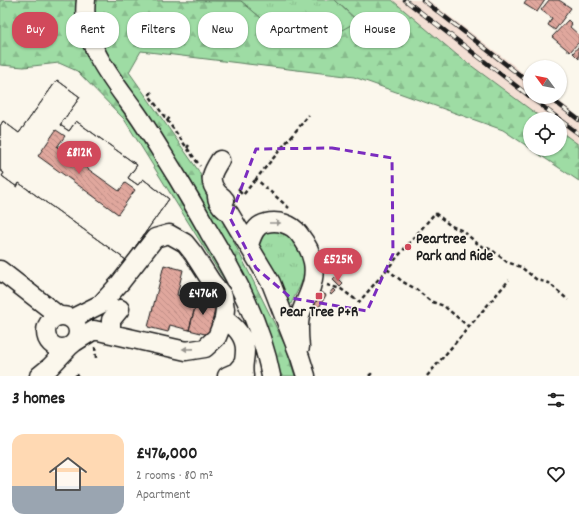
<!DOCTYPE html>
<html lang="en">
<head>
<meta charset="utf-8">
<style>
	body { margin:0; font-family:Dekko,sans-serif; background:#f2f2f2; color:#222; height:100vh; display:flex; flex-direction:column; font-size:15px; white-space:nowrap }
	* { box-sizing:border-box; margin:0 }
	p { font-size:13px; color:#767676 }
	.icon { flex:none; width:22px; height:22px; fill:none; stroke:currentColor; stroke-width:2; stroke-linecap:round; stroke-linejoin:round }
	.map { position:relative; height:376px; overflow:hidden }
	.drawer { display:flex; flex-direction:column; background:#fff; flex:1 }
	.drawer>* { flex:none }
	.guide { position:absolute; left:12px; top:12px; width:555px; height:36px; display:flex; gap:8px }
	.needle { width:26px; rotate:302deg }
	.fabs { position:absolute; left:523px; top:60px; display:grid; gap:8px }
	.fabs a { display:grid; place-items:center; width:44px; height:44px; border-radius:50%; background:#fff; box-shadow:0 1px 3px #0004; font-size:20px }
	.price { position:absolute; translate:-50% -34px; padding:0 9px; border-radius:14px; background:#d1495b; color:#fff; font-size:13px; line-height:26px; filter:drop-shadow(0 1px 2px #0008) }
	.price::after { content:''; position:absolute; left:50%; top:24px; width:12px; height:9px; margin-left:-6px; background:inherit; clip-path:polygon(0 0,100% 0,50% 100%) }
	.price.current { background:#222; color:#fff }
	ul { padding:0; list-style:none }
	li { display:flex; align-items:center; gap:12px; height:100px; padding:0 12px }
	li+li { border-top:1px solid #e0e0e0 }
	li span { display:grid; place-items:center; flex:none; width:112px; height:80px; border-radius:12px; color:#555 }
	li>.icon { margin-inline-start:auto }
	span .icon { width:48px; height:48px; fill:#fffc; stroke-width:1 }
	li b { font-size:17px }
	h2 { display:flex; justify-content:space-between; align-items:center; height:48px; padding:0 12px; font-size:17px }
	.pill { padding:0 14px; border-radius:16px; background:#fff; box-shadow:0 1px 3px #0004; font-size:14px; line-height:36px }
	.pill.current { background:#d1495b; color:#fff }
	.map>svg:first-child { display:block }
</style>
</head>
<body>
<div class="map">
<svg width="579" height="376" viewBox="0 0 579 376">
	<defs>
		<pattern id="grass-tufts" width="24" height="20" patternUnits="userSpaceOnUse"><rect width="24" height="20" fill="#9edca4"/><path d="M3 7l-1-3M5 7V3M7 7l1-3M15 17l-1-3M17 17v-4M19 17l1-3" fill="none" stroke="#88bc8d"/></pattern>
		<pattern id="forest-firs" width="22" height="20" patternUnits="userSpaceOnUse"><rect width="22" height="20" fill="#9edca4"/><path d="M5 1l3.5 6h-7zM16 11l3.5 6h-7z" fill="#88bc8d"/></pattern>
		<pattern id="building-back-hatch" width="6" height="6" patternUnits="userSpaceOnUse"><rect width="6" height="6" fill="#e0a79d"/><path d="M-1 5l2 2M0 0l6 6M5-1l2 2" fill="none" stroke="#c08f87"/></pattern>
	</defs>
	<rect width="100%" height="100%" fill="#fbf7ec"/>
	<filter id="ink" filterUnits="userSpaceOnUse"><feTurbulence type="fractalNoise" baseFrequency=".025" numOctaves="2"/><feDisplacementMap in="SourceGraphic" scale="8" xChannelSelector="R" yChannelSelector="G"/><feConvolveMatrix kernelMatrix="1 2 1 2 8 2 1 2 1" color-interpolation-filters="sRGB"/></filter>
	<g filter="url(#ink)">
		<path fill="#f3dfd4" d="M392,0H428L512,64L530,79V97H554L579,117V145L560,131V119H543L457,55Z"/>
		<path fill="url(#grass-tufts)" stroke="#5d7c60" d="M197,0H335L358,22L333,35L307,31L285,20L274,29L241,1Z
			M266,230C273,230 281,231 287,235C296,242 306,257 305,268C305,281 295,294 290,306L280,283L259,244L260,234Z"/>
		<path fill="url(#forest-firs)" stroke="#5d7c60" d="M0,0L241,1L274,29L285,20L307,31L333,35L358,21L335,0H392L457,55L543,119H530V148L503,130L354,77L141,51L129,72L198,170L286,347L295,376H265L243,307L221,275L124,119L77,71L59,63L24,67L0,65Z
			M560,131L579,145V181L531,149H560Z"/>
		<path fill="url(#building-back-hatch)" stroke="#1c1c1c" fill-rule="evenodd" d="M527,0H545L537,12L524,4Z
			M549,0H559L571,8L555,30L548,25L552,18L541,10Z
			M568,20L572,24L570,27L579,35V42L570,52L552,37Z
			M579,46V59L573,53Z
			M57,80L80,97L60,125L69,131L76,121L137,165L128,178L138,185L143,179L169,199L126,260L19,183L17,187L2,176L4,173L0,170V126L3,121L19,133ZM56,130L65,136L57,147L119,191L125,183L135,190L118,214L38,156Z
			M57,80L80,97L60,125L69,131L76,121L137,165L128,178L138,185L143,179L169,199L126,260L19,183L17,187L2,176L4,173L0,170V126L3,121L19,133Z
			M164,265L183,270L177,295L197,301L189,330L170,325L168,332L148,327Z
			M336,277L343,284L340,287L333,280Z
			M334,289L336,291L332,295L330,294Z
			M199,291L206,293L204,302L216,305L209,335L189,330Z
			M320,292L326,295L317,311L311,308Z"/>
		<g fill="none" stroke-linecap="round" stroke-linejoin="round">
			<defs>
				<path id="minor" d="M86,0C80,42 112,79 135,111C150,132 163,155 177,177C188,195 199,214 209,232C236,277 261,323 271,376
					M220,160C213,171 207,180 217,192C220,196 222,195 225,200
					M217,193C216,201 222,208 229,213L271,283L300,357L306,376
					M249,245C252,236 255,225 266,223C278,220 292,224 299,234C314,253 318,270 309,293C306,301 302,308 300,316C298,326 299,337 300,347
					M0,270L59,316
					M46 332a16 16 0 1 1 32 0a16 16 0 1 1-32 0Z
					M71,319L101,304L120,283L155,238L169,234L185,243L193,253L211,281L223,296L225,309L224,319C235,326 245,337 245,350C245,361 242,365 244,376
					M111,334V320L120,309
					M75,342L94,330L186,351L205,348L217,337L224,319
					M39,376L50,367L69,347
					M227,376L236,372L242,365"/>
			</defs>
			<use href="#minor" stroke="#1c1c1c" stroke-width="21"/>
			<path stroke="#1c1c1c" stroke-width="2.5" stroke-dasharray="4 3" stroke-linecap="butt" d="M152,92L149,95L200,166
				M167,121L170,117
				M187,148L189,145
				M238,190L241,187
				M239,191L243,195L256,179
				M289,208L256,179L309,115
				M387,269L403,282L416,289L430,301L444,306L469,327
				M327,285L341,289L359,302L435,213L451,226L463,231L479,245L492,250L507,262L521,267L537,280L549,283L568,300
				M95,347L96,358
				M75,376L77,375L79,376
				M369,376L371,374L373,376
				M427,376L509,280"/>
			<use href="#minor" stroke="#fbf7ec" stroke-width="18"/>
			<defs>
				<path id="rail" d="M405,0L559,119
					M423,0L530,83
					M549,97L579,120
					M560,120L579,134"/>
			</defs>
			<use href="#rail" stroke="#1c1c1c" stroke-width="4.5"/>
			<use href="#rail" stroke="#fbf7ec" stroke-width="3" stroke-dasharray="9" stroke-linecap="butt"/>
		</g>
		<defs><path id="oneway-solid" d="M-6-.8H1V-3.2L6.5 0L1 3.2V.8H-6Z"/></defs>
		<g fill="#97948e">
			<use href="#oneway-solid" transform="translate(275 223)"/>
			<use href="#oneway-solid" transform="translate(188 349) rotate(179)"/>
		</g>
	</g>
	<path fill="none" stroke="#7b2cbf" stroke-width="3" stroke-dasharray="8 5" stroke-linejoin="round" d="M332,148L392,158L393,254L367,311L291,298L256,268L230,218L256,149Z"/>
	<g fill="#d1495b" stroke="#fbf7ec" stroke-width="1.5">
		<circle cx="408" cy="247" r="4"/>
		<rect x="315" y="292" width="8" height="8" rx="2"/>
	</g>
	<g text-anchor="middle" stroke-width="3" stroke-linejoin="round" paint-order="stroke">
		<g font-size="15" font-weight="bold" fill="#1c1c1c" stroke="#fbf7ec" text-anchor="start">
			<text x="416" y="243">Peartree<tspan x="416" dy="17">Park and Ride</tspan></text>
			<text x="319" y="316" text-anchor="middle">Pear Tree P+R</text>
		</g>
	</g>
</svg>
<div class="fabs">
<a><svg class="needle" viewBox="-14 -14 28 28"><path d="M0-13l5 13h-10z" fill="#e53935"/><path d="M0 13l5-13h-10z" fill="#767676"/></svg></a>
<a><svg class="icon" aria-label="locate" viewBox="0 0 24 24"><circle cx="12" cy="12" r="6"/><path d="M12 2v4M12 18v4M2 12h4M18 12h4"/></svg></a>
</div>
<b class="price" style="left:79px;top:175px">£812K</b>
<b class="price" style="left:338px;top:282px">£525K</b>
<b class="price current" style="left:203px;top:316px">£476K</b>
<div class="guide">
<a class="pill current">Buy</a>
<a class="pill">Rent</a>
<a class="pill">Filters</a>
<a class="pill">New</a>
<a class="pill">Apartment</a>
<a class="pill">House</a>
</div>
</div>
<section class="drawer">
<h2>3 homes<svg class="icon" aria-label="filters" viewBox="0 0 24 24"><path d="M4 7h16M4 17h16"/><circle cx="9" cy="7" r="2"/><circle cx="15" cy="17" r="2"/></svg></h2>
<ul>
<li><span style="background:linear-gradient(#ffd9b3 65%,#9aa5b1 0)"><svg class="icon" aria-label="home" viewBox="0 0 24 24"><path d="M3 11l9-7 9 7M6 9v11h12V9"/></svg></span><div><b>£476,000</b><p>2 rooms · 80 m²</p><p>Apartment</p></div><svg class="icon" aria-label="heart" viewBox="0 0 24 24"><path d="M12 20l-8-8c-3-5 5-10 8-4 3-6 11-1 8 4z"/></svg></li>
</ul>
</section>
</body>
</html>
